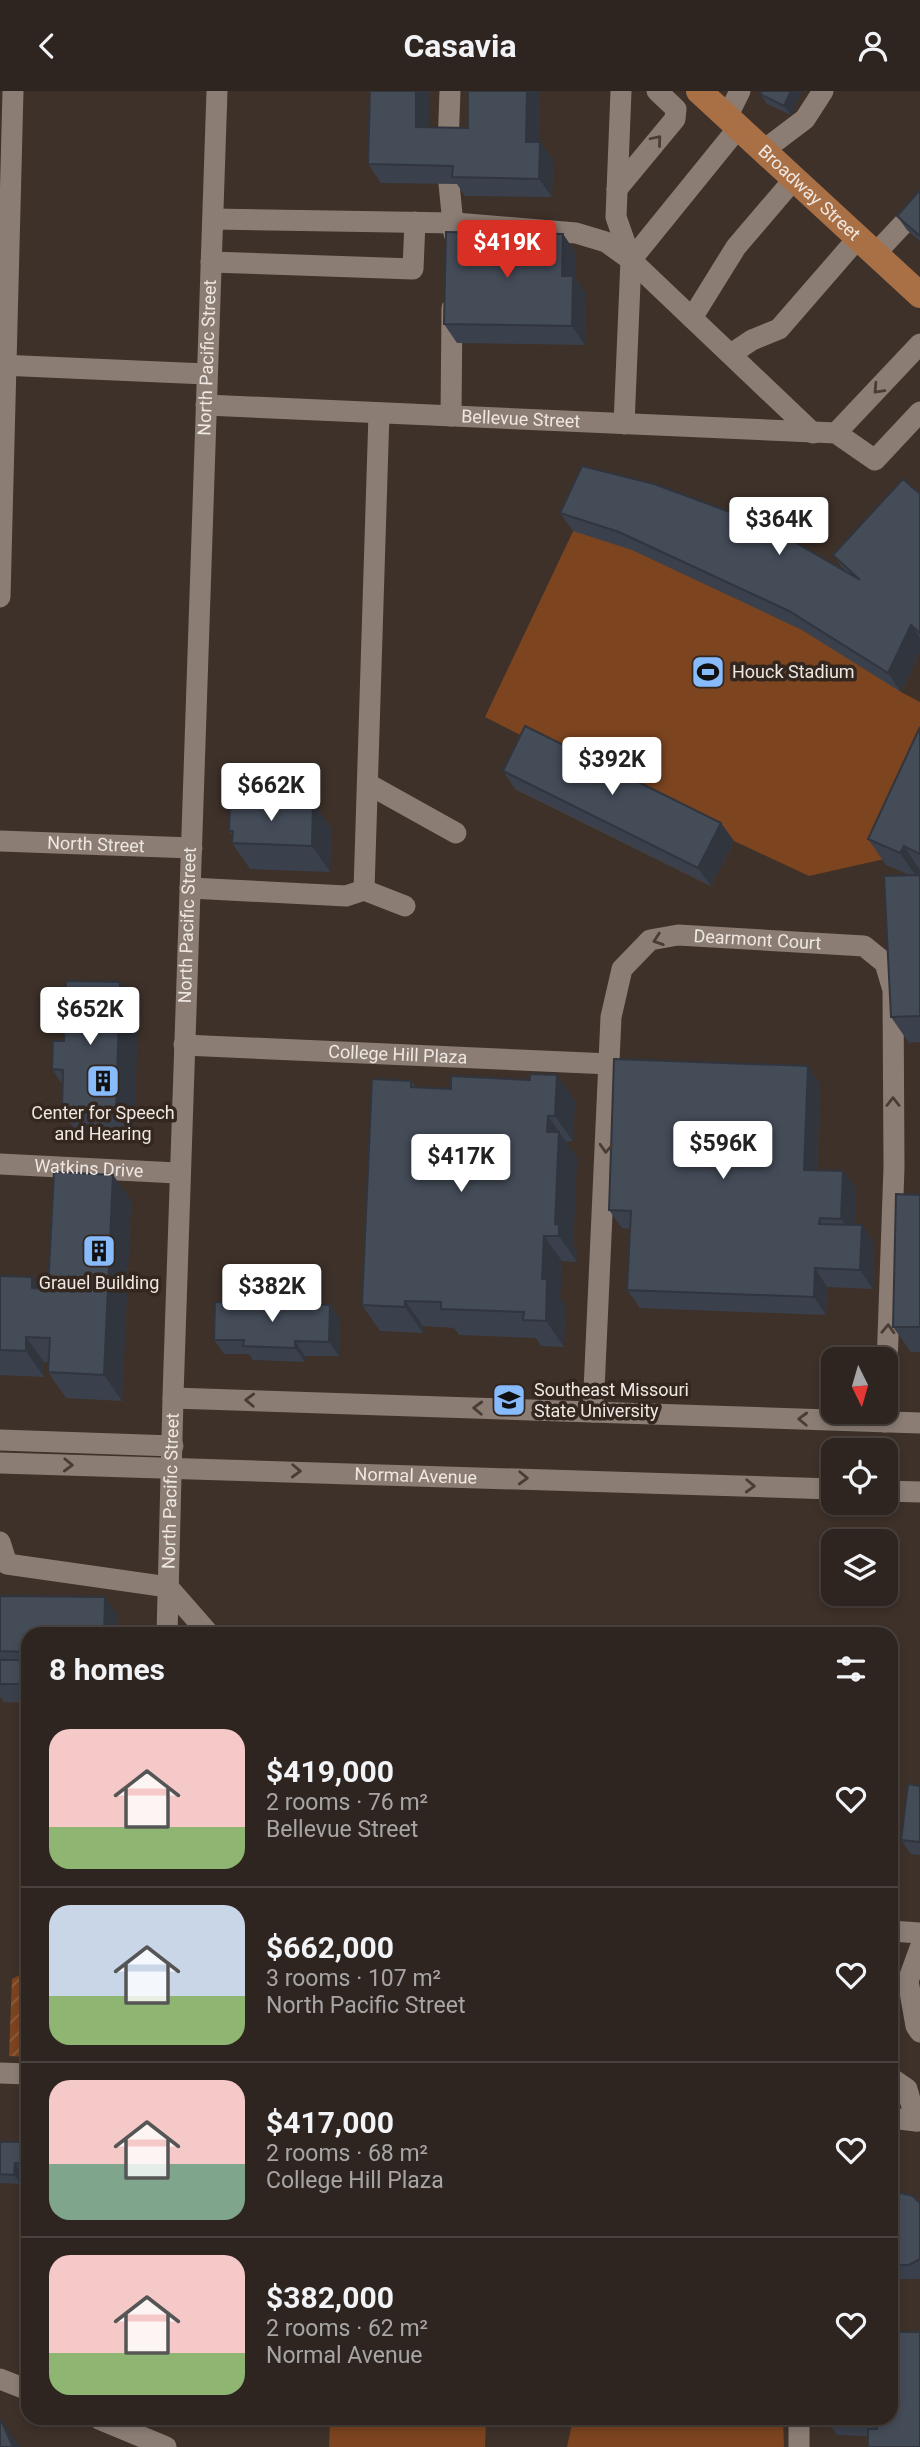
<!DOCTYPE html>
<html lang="en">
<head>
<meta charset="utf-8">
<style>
	body { margin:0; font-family:Roboto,sans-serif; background:#3a312d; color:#f1f3f6; height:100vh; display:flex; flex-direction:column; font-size:26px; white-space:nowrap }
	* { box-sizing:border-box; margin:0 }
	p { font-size:23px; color:#a7a5a5 }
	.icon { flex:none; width:38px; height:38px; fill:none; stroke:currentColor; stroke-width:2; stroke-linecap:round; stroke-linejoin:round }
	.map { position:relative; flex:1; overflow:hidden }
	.drawer { position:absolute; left:21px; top:1536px; width:877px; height:798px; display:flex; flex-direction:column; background:#2e2520; border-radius:21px; box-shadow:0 4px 10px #0003,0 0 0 2px #49423e }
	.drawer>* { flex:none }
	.needle { width:46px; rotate:175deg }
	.tools { position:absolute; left:821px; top:1256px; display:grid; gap:14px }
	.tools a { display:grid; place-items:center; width:77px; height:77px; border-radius:14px; background:#2e2520; box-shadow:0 4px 10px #0003,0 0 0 2px #49423e; font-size:35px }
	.price { position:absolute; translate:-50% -60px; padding:0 16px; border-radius:7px; background:#fff; color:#222; font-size:23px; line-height:46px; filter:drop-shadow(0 2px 4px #0008) }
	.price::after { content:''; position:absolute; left:50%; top:42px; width:21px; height:16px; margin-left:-10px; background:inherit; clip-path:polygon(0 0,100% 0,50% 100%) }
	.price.on { background:#d93025; color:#fff }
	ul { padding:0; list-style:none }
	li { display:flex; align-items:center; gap:21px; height:175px; padding:0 28px }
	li+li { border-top:2px solid #49423e }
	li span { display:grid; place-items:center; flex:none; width:196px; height:140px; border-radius:21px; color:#555 }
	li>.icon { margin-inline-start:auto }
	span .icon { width:84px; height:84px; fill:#fffc; stroke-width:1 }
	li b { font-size:30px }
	h2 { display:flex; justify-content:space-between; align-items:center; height:84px; padding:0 28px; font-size:30px }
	header { display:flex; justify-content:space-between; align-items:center; height:91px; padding:0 28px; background:#2e2520; font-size:32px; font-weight:700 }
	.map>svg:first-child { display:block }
</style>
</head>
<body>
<header><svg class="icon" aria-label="back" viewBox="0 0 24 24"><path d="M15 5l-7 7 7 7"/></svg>Casavia<svg class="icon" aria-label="person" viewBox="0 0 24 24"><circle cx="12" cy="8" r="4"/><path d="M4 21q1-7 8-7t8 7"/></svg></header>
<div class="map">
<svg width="920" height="2356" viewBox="0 0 920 2356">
	<defs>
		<pattern id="garden-furrows" width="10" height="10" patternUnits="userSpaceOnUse" patternTransform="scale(1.75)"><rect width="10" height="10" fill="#7c441f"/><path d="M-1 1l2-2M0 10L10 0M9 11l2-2" fill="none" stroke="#8f5f3f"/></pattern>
	</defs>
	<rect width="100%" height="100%" fill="#3e312a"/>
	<path fill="#7c441f" d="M595,394L920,561L901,601L920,611V701L889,767L809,785L734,750L711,795L515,698L538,653L485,626Z
		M330,2328H486L485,2356H329Z
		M573,2328H783L784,2356H567Z"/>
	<path fill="url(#garden-furrows)" d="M28,1880V1966L9,1965L12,1888Z"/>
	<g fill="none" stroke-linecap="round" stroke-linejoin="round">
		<g stroke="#8b7d74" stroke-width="21">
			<path d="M621,0L616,126L631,169L813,342"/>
			<path d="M727,26L740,0"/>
			<path d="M448,55L450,0"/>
			<path d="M764,59L805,28L823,0"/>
			<path d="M449,93L454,143"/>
			<path d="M617,98L675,28L676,18L657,0"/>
			<path d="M213,128L455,132L576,142L606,151L631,169"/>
			<path d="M875,163L920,115"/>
			<path d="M211,171L413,178L415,131"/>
			<path d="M692,227L736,156L795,87"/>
			<path d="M731,263L752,249L779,238L858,147"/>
			<path d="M0,274L206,283"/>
			<path id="s1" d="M206,314L836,342L875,369L920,321"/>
			<path d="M451,325L452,217"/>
			<path d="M624,333L631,169L738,37"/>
			<path d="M836,342L920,253"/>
			<path d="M0,506L13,0"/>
			<path d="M368,693L456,742"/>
			<path id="s2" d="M0,750L192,757"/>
			<path d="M190,797L346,805L364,799L379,322"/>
			<path d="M364,799L405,815"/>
			<path id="s3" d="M184,954L610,973"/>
			<path id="s4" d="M0,1073L177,1082"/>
			<path d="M173,1307L920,1332"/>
			<path id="s5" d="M593,1321L611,926L622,878L650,849L678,844L864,855L885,872L893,899L894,1076L885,1331"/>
			<path d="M0,1349L173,1355"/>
			<path id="s6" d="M0,1372L833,1398"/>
			<path d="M886,1400L920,1401"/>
			<path d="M0,1451L7,1473L168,1496L210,1544"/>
			<path id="s7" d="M167,1544C179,1029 198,514 217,0"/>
			<path d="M891,1840L920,1842"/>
			<path d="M920,1857L908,1890L916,1935L920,1941"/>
			<path d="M0,1982L28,1983"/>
			<path d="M891,1987L907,1998L916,2030H920"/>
			<path d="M891,2027L916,2030"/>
			<path d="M0,2288L28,2299"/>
			<path d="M99,2328L166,2356"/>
			<path d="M799,2356V2328"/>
		</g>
		<path stroke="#aa7045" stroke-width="26" id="s8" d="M699,0L920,204"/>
	</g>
	<path fill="#3a414c" d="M468,0H540L539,51L553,69L552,106L465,105L457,93L381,92L368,73L429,36L468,37Z
		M762,0H802L791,24L767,13L760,3Z
		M920,99V150L907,139L897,125Z
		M563,143L575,161V187L586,203L585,254L457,252L444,233Z
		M920,403V561L901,601L802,539L632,459L573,440L560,422L845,480L833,464Z
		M920,636V951L909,952L891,926L909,784L886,774L868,748Z
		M503,680L734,750L711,795L515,698Z
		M313,712L331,737L330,781L250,778L232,752V745L229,740Z
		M138,917L134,1048L80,1046L62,1020V993L52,978Z
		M808,975L820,994L817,1079L843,1080L856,1098L854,1134H862L874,1153L873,1198L827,1196L826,1224L640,1217L627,1199L630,1138L622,1137L609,1119Z
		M557,984L575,1010L573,1050L566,1051L577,1067L573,1154L577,1160V1171L562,1170L560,1207L565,1214L564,1256L541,1255L536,1247L459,1244L454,1237L423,1235V1242L380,1240L362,1214L411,990L416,996L451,998Z
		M113,1084L131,1110L122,1310L66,1307L48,1281L49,1272L44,1271V1286L0,1284V1185L40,1197L48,1198Z
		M920,1104V1261H911L893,1236Z
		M330,1214L340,1228L339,1265H305V1271L253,1269L249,1263H224L214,1249Z
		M0,1505L118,1524L117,1544H28V1612L4,1611L0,1606Z
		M920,1695V1764L911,1763L901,1749Z
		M0,2051H28V2116L24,2110L25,2082H21V2093L0,2092Z
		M891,2104L920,2112V2188H895L891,2185Z
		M825,2328H891L920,2356L868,2345L837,2344Z"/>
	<path fill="#30353e" d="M416,0H430L428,54L416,36Z
		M527,0H540L539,69L526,51Z
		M791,0H802L791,24L784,15Z
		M540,51L553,69L552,106L539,88Z
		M563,143L575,161V187L586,203L585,254L572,235L562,185Z
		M911,534L920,547V555L917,552L920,556V561L901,601L888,582Z
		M313,712L331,737L330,781L312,755Z
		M721,732L734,750L711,795L698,777Z
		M904,755L920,779V784L918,788L900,762Z
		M120,891L138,917L134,1048L116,1022Z
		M808,975L820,994L816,1097L804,1079Z
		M557,984L575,1010L573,1050L555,1025Z
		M548,1025L577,1067L573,1154L577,1160V1171L559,1145L555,1133L547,1041Z
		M843,1080L856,1098L854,1146L841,1128Z
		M113,1084L131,1110L122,1310L104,1284Z
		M862,1134L874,1153L873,1198L860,1179Z
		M544,1145L562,1170L560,1207L565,1214L564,1256L546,1230L542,1188Z
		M815,1177L827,1196L826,1224L814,1206Z
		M32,1186L50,1212L32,1197Z
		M405,1210L423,1235V1242L405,1216Z
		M330,1214L340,1228L339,1265L329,1251Z
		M26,1246L44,1271V1286L26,1260Z
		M295,1250L305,1265V1271L295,1257Z
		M105,1506L118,1524L117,1544H104Z
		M15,2072L21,2082V2093L14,2084Z
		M1,2329L20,2356H13Z"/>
	<path fill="#444c58" stroke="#30353e" stroke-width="2" d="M370,0H416V36L468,37V0H527L526,51H540L539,88L452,86L453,75L368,73Z
		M762,0H791L784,15L760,3Z
		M920,99V145L897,125Z
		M446,141L563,143L562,185H573L572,235L444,233Z
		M582,375L654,393L765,434L860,489L833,464L903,388L920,403V542L911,534L888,582L789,520L619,441L560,422Z
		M525,635L721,732L698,777L503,680Z
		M920,636V763L904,755L900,762L868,748Z
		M230,709L313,712L312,755L232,752L233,740H229Z
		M920,784V925L891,926L884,785Z
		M66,890L120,891L116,1022L62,1020L63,979L52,978L53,950H64Z
		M614,968L808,975L804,1079L843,1080L841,1128L820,1127L819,1133L862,1134L860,1179L815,1177L814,1206L627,1199L631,1120L609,1119Z
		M530,983L557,984L555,1025H548L547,1041H559L555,1133L559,1134V1145H544L542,1188H547L546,1230L523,1229L524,1221L441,1218V1211L405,1210V1216L362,1214L372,988L411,990V996L451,998V985L530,989Z
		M54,1081L113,1084L104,1284L48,1281L50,1247L26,1246V1260L0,1259V1185L32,1186V1197L48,1198Z
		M896,1103L920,1104V1236H893Z
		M215,1211L330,1214L329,1251L295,1250V1257L243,1255L244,1249H214Z
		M0,1505L105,1506L104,1544H28V1561L0,1560Z
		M0,1569H28V1593H0Z
		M908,1693L920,1695V1751L901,1749Z
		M0,2051H28V2110H24L25,2073L15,2072L14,2084L0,2083Z
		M901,2102L913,2105L920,2112V2168L909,2174H891V2104Z
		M898,2241H920V2356H868V2338H877V2328H891V2252H897Z
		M0,2329H1L13,2356H0Z"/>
	<defs><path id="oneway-chevron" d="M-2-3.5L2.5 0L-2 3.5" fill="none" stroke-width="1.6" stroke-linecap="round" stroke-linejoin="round" transform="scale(1.75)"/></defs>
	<g stroke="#493c35">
		<use href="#oneway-chevron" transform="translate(657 49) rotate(-50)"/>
		<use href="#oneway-chevron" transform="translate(878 298) rotate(133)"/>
		<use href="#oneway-chevron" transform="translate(658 849) rotate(161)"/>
		<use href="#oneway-chevron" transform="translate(893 1011) rotate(-90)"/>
		<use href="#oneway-chevron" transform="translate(606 1057) rotate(93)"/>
		<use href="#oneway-chevron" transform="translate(888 1238) rotate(-88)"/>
		<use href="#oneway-chevron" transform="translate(250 1309) rotate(-178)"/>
		<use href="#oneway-chevron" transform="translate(478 1317) rotate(-178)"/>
		<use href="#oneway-chevron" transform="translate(803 1328) rotate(-178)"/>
		<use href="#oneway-chevron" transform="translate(68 1374) rotate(2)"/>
		<use href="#oneway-chevron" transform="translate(296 1380) rotate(2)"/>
		<use href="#oneway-chevron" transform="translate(523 1387) rotate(2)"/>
		<use href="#oneway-chevron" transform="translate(750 1395) rotate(2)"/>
	</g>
	<defs>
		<symbol id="stadium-square" viewBox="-11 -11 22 22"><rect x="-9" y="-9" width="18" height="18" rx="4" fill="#88bbfc" stroke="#332720"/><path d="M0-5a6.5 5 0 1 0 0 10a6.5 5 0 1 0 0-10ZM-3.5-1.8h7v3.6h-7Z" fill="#111"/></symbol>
		<symbol id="building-square" viewBox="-11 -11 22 22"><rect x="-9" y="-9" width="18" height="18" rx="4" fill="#88bbfc" stroke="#332720"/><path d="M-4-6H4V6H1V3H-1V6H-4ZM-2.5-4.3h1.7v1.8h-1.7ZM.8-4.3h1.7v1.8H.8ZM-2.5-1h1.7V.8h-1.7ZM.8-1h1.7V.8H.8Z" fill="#111"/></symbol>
		<symbol id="university-square" viewBox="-11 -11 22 22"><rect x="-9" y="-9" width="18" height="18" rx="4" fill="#88bbfc" stroke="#332720"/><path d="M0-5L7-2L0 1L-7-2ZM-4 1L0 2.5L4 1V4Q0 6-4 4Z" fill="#111"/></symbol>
	</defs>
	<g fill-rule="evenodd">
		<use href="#stadium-square" x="689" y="562" width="38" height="38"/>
		<use href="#building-square" x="84" y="971" width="38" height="38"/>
		<use href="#building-square" x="80" y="1141" width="38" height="38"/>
		<use href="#university-square" x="490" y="1290" width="38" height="38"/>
	</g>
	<g text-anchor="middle" stroke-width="7" stroke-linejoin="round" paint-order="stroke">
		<g font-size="18" fill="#efe7e2" stroke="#332720">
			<text dy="6" stroke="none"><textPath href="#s8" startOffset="150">Broadway Street</textPath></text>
			<text dy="6" stroke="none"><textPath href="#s7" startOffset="1278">North Pacific Street</textPath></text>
			<text dy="6" stroke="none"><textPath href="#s1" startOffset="315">Bellevue Street</textPath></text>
			<text dy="6" stroke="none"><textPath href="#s2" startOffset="96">North Street</textPath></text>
			<text dy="6" stroke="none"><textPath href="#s7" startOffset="710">North Pacific Street</textPath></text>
			<text dy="6" stroke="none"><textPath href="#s5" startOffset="593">Dearmont Court</textPath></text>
			<text dy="6" stroke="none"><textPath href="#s3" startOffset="214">College Hill Plaza</textPath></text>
			<text dy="6" stroke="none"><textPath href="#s4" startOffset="89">Watkins Drive</textPath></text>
			<text dy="6" stroke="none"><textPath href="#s6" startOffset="416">Normal Avenue</textPath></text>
			<text dy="6" stroke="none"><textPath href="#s7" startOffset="144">North Pacific Street</textPath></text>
		</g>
		<g font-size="18" fill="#efe7e2" stroke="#332720" text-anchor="start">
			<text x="732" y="587">Houck Stadium</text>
			<text x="103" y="1028" text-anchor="middle">Center for Speech<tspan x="103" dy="21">and Hearing</tspan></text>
			<text x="99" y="1198" text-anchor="middle">Grauel Building</text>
			<text x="534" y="1305">Southeast Missouri<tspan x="534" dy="21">State University</tspan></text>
		</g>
	</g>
</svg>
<div class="tools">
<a><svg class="needle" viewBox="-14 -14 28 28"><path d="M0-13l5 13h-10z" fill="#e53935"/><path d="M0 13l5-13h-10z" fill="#a7a5a5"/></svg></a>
<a><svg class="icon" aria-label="locate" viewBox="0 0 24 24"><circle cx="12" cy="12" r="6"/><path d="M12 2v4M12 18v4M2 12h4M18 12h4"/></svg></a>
<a><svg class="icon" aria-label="layers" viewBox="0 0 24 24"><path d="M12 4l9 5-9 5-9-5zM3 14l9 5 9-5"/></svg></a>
</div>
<b class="price on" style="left:507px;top:189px">$419K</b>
<b class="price" style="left:779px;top:466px">$364K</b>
<b class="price" style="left:612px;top:706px">$392K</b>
<b class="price" style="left:271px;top:732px">$662K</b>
<b class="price" style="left:90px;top:956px">$652K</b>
<b class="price" style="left:723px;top:1090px">$596K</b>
<b class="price" style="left:461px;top:1103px">$417K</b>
<b class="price" style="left:272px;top:1233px">$382K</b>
<section class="drawer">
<h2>8 homes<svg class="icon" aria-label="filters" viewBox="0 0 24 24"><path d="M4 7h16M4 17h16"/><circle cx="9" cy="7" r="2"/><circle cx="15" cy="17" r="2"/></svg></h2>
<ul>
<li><span style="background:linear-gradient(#f6c9c9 70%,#8fb573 0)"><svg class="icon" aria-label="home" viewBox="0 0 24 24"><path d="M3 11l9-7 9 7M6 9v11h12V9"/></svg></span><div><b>$419,000</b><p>2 rooms · 76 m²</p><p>Bellevue Street</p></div><svg class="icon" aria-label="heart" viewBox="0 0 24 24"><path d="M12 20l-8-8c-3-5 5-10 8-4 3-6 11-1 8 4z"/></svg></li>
<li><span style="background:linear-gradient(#c9d6e8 65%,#8fb573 0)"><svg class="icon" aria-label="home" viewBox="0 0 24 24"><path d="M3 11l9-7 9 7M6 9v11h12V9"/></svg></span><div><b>$662,000</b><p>3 rooms · 107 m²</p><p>North Pacific Street</p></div><svg class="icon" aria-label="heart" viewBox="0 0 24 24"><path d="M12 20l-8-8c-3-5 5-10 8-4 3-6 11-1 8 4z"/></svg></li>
<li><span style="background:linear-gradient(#f6c9c9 60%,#7fa58c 0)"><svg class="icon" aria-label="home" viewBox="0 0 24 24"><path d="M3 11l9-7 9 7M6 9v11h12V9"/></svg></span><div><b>$417,000</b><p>2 rooms · 68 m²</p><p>College Hill Plaza</p></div><svg class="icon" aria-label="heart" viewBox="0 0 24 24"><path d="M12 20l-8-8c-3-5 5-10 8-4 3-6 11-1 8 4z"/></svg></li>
<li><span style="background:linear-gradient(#f6c9c9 70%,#8fb573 0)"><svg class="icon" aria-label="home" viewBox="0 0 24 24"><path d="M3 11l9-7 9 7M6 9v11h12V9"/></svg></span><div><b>$382,000</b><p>2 rooms · 62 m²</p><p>Normal Avenue</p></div><svg class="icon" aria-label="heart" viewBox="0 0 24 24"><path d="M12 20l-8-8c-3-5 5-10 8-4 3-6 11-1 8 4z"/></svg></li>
</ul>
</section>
</div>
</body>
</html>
